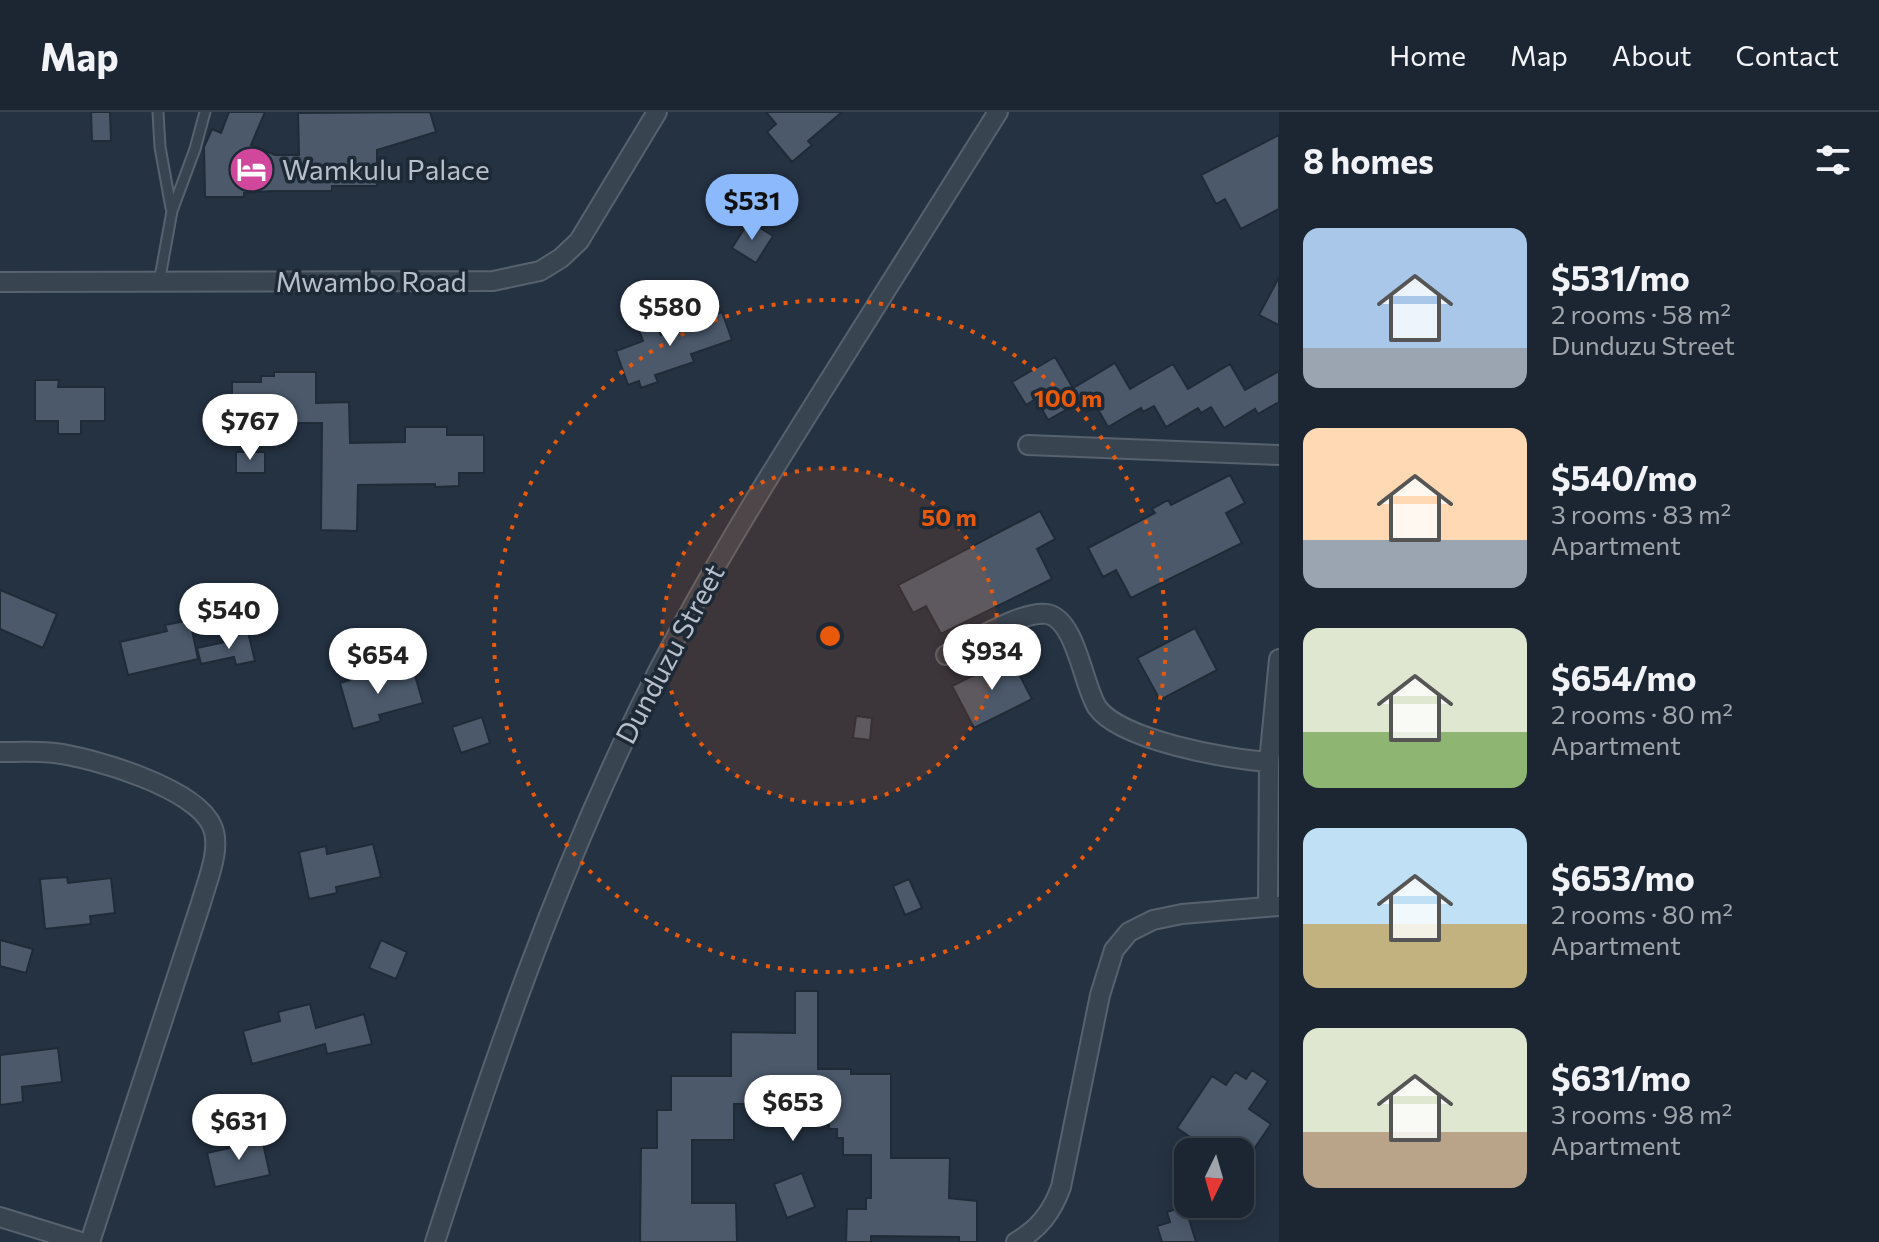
<!DOCTYPE html>
<html lang="en">
<head>
<meta charset="utf-8">
<style>
	body { margin:0; font-family:Commissioner,sans-serif; background:#252e3a; color:#f1f3f6; height:100vh; display:flex; flex-direction:column; font-size:30px; white-space:nowrap }
	* { box-sizing:border-box; margin:0 }
	p { font-size:26px; color:#a0a5ac }
	.icon { flex:none; width:44px; height:44px; fill:none; stroke:currentColor; stroke-width:2; stroke-linecap:round; stroke-linejoin:round }
	.map { position:relative; flex:1; overflow:hidden }
	.sheet { display:flex; flex-direction:column; background:#1c2632; width:600px }
	.sheet>* { flex:none }
	.needle { width:52px; rotate:185deg }
	.controls { position:absolute; left:1174px; top:1026px; display:grid; gap:16px }
	.controls a { display:grid; place-items:center; width:80px; height:80px; border-radius:16px; background:#1c2632; box-shadow:0 4px 20px #0003,0 0 0 2px #3a434d; font-size:40px }
	.price { position:absolute; translate:-50% -68px; padding:0 18px; border-radius:28px; background:#fff; color:#222; font-size:26px; line-height:52px; filter:drop-shadow(0 2px 4px #0008) }
	.price::after { content:''; position:absolute; left:50%; top:48px; width:24px; height:18px; margin-left:-12px; background:inherit; clip-path:polygon(0 0,100% 0,50% 100%) }
	.price.current { background:#8cb9fb; color:#111 }
	ul { padding:0; list-style:none }
	li { display:flex; align-items:center; gap:24px; height:200px; padding:0 24px }
	li span { display:grid; place-items:center; flex:none; width:224px; height:160px; border-radius:16px; color:#555 }
	li>.icon { margin-inline-start:auto }
	span .icon { width:96px; height:96px; fill:#fffc; stroke-width:1 }
	li b { font-size:34px }
	h2 { display:flex; justify-content:space-between; align-items:center; height:96px; padding:0 24px; font-size:34px }
	header { display:flex; align-items:center; gap:48px; box-sizing:border-box; height:112px; padding:0 40px; background:#1c2632; border-bottom:2px solid #3a434d }
	header strong { font-size:38px }
	nav { display:flex; gap:44px; margin-inline-start:auto; font-size:28px }
	main { display:flex; flex:1; min-height:0 }
	.map>svg:first-child { display:block }
</style>
</head>
<body>
<header>
<strong>Map</strong>
<nav><a>Home</a><a>Map</a><a>About</a><a>Contact</a></nav>
</header>
<main>
<div class="map">
<svg width="1279" height="1130" viewBox="0 0 1279 1130">
	<rect width="100%" height="100%" fill="#253242"/>
	<path fill="#4b596b" stroke="#202b38" stroke-width="2" d="M91,0H110L111,29H92Z
		M229,0H265L251,33L275,43H299L298,1L430,0L436,20L377,38V74H332V79H272L244,81V85H205L204,35L212,17L221,21Z
		M766,0H842L808,29L812,33L792,50L767,20L776,12Z
		M1279,23V97L1241,117L1225,87L1216,92L1201,63Z
		M749,109L773,124L756,151L732,136Z
		M1279,165V213L1259,203Z
		M722,200L732,228L691,242L694,250L655,263L658,270L641,276L639,269L628,273L616,239L643,229L638,215L655,208L661,223Z
		M1055,245L1073,276L1115,251L1130,277L1173,252L1188,277L1230,252L1245,278L1279,259V290L1258,302L1255,297L1224,316L1211,295L1201,301L1198,296L1166,315L1154,294L1143,300L1141,296L1108,315L1096,294L1086,300L1080,290L1048,308L1036,287L1026,293L1012,270Z
		M274,260H316V291L349,290L350,331L405,330V315H447V323H484V361H459V374L435,375V372L358,373L357,419L321,418L322,311H255V306H232V270H261V264H274Z
		M35,268H59L58,275H105V309H81V322H58V309H35Z
		M236,340H265V361H236Z
		M1230,363L1245,391L1226,401L1242,431L1131,486L1116,458L1103,465L1088,436L1155,401L1152,397L1168,388L1171,393Z
		M1040,399L1055,427L1037,437L1052,467L941,522L926,494L913,501L898,473Z
		M0,478L57,502L43,536L0,517Z
		M190,508L198,547L128,563L120,530L167,519L165,513Z
		M1195,516L1217,558L1160,588L1137,546Z
		M248,520L255,549L236,553L234,545L201,552L197,536L230,529L229,525Z
		M1010,545L1032,587L974,616L952,574Z
		M366,555L368,563L378,560L380,569L414,560L423,591L379,603L381,609L353,617L340,571L350,568L348,559Z
		M856,604L872,606L870,628L853,626Z
		M482,605L490,631L461,641L452,615Z
		M373,732L381,765L336,775L337,781L309,787L299,740L326,734L327,742Z
		M67,765L68,771L111,766L115,801L90,804L91,812L45,817L40,767Z
		M909,767L922,796L905,803L893,774Z
		M0,828L33,837L26,861L0,854Z
		M381,828L407,840L396,867L369,856Z
		M795,879H818V957H851V962H891V1046H950L949,1086L977,1089V1130H959V1125L871,1124V1130H846L847,1097H866V1086H871V1043H843V1026H837V1017H829V983H770V992H734V1028H692V1091H736L737,1130H640L641,1036H657V998H671V964H731V920L795,921Z
		M310,892L316,916L364,902L372,932L327,942L325,932L252,952L243,919L280,909L278,900Z
		M58,936L62,970L22,975L23,990L0,993V943Z
		M1252,958L1268,969L1249,997L1271,1012L1252,1040H1180L1190,1025L1177,1016L1212,964L1226,973L1235,960L1246,967Z
		M261,1022L270,1063L215,1075L207,1041L238,1034L236,1028Z
		M802,1061L815,1095L787,1106L774,1072Z
		M1185,1094L1196,1130H1162L1157,1114L1170,1110L1167,1100Z"/>
	<g fill="none" stroke-linecap="round" stroke-linejoin="round">
		<defs>
			<path id="lane" d="M158,0L160,35L171,96
				M159,171L172,99L195,37L205,0"/>
			<path id="street" d="M0,170L493,169L540,159L561,146L579,129L657,0
				M1028,333L1279,343
				M946,543C970,531 1022,498 1047,502C1076,507 1083,573 1097,595C1119,628 1231,648 1269,650
				M0,640C18,640 37,639 55,641C94,646 196,676 212,714C222,736 207,769 201,791L90,1130
				M1268,795L1269,650L1279,547
				M0,1105L81,1130
				M435,1130C494,946 555,770 640,595C696,481 764,372 832,264C887,176 943,88 998,0
				M1016,1130C1039,1117 1052,1100 1061,1075L1100,883L1114,838L1129,820L1153,808L1182,802L1279,794"/>
		</defs>
		<use href="#lane" stroke="#57626e" stroke-width="13"/>
		<use href="#street" stroke="#57626e" stroke-width="22"/>
		<use href="#lane" stroke="#394451" stroke-width="9"/>
		<use href="#street" stroke="#394451" stroke-width="18"/>
	</g>
	<circle cx="830" cy="524" r="168" fill="#e8590c" fill-opacity=".12"/>
	<g fill="none" stroke="#e8590c" stroke-width="4" stroke-dasharray="4 8">
		<circle cx="830" cy="524" r="168"/>
		<circle cx="830" cy="524" r="336"/>
	</g>
	<defs>
		<symbol id="hotel-disc" viewBox="-11 -11 22 22"><circle r="9.5" fill="#d1479c" stroke="#1e2936"/><path d="M-6-4.5h1.5V1H6V5H4.5V3h-9V5H-6ZM-4 0a1.8 1.8 0 1 1 3.6 0ZM.5 0V-2.5h3Q6-2.5 6 0Z" fill="#fff"/></symbol>
	</defs>
	<g fill-rule="evenodd">
		<use href="#hotel-disc" x="226" y="32" width="51" height="51"/>
	</g>
	<g text-anchor="middle" stroke-width="7" stroke-linejoin="round" paint-order="stroke">
		<g font-size="28" fill="#b6bfcb" stroke="#1e2936" text-anchor="start">
			<text x="282" y="68">Wamkulu Palace</text>
		</g>
		<g font-size="28" fill="#b6bfcb" stroke="#1e2936">
			<text x="371" y="180">Mwambo Road</text>
			<text transform="translate(670 542) rotate(-62)" y="10">Dunduzu Street</text>
		</g>
	</g>
	<circle cx="830" cy="524" r="12" fill="#e8590c" stroke="#1e2936" stroke-width="4"/>
	<g font-size="24" text-anchor="middle" font-weight="bold" fill="#e8590c" stroke="#1e2936" stroke-width="7" stroke-linejoin="round" paint-order="stroke">
		<text x="1068" y="295">100 m</text>
		<text x="949" y="414">50 m</text>
	</g>
</svg>
<div class="controls">
<a><svg class="needle" viewBox="-14 -14 28 28"><path d="M0-13l5 13h-10z" fill="#e53935"/><path d="M0 13l5-13h-10z" fill="#a0a5ac"/></svg></a>
</div>
<b class="price current" style="left:752px;top:130px">$531</b>
<b class="price" style="left:670px;top:236px">$580</b>
<b class="price" style="left:250px;top:350px">$767</b>
<b class="price" style="left:229px;top:539px">$540</b>
<b class="price" style="left:992px;top:580px">$934</b>
<b class="price" style="left:378px;top:584px">$654</b>
<b class="price" style="left:793px;top:1031px">$653</b>
<b class="price" style="left:239px;top:1050px">$631</b>
</div>
<section class="sheet">
<h2>8 homes<svg class="icon" aria-label="filters" viewBox="0 0 24 24"><path d="M4 7h16M4 17h16"/><circle cx="9" cy="7" r="2"/><circle cx="15" cy="17" r="2"/></svg></h2>
<ul>
<li><span style="background:linear-gradient(#a9c7e8 75%,#9aa5b1 0)"><svg class="icon" aria-label="home" viewBox="0 0 24 24"><path d="M3 11l9-7 9 7M6 9v11h12V9"/></svg></span><div><b>$531/mo</b><p>2 rooms · 58 m²</p><p>Dunduzu Street</p></div></li>
<li><span style="background:linear-gradient(#ffd9b3 70%,#9aa5b1 0)"><svg class="icon" aria-label="home" viewBox="0 0 24 24"><path d="M3 11l9-7 9 7M6 9v11h12V9"/></svg></span><div><b>$540/mo</b><p>3 rooms · 83 m²</p><p>Apartment</p></div></li>
<li><span style="background:linear-gradient(#dfe7d0 65%,#8fb573 0)"><svg class="icon" aria-label="home" viewBox="0 0 24 24"><path d="M3 11l9-7 9 7M6 9v11h12V9"/></svg></span><div><b>$654/mo</b><p>2 rooms · 80 m²</p><p>Apartment</p></div></li>
<li><span style="background:linear-gradient(#bfe0f5 60%,#c2b280 0)"><svg class="icon" aria-label="home" viewBox="0 0 24 24"><path d="M3 11l9-7 9 7M6 9v11h12V9"/></svg></span><div><b>$653/mo</b><p>2 rooms · 80 m²</p><p>Apartment</p></div></li>
<li><span style="background:linear-gradient(#dfe7d0 65%,#b9a48a 0)"><svg class="icon" aria-label="home" viewBox="0 0 24 24"><path d="M3 11l9-7 9 7M6 9v11h12V9"/></svg></span><div><b>$631/mo</b><p>3 rooms · 98 m²</p><p>Apartment</p></div></li>
</ul>
</section>
</main>
</body>
</html>
